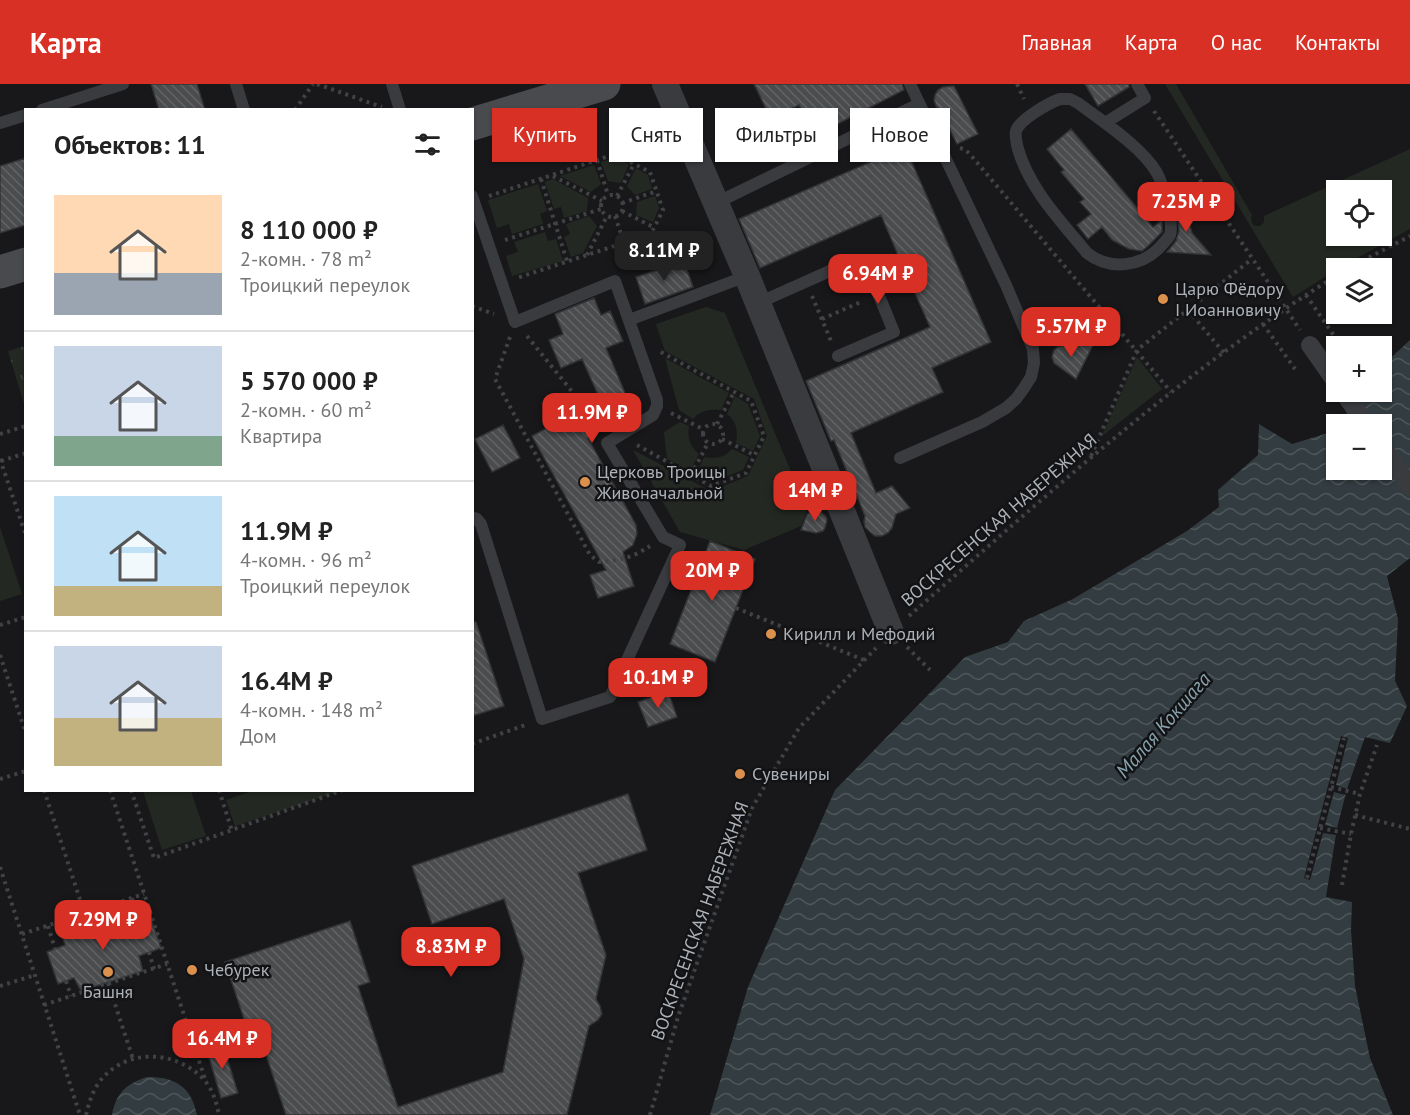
<!DOCTYPE html>
<html lang="ru">
<head>
<meta charset="utf-8">
<style>
	body { margin:0; font-family:"PT Sans",sans-serif; background:#f6f6f6; color:#222; height:100vh; display:flex; flex-direction:column; font-size:22px; white-space:nowrap }
	* { box-sizing:border-box; margin:0 }
	p { font-size:20px; color:#767676 }
	.icon { flex:none; width:33px; height:33px; fill:none; stroke:currentColor; stroke-width:2; stroke-linecap:round; stroke-linejoin:round }
	.map { position:relative; flex:1; overflow:hidden }
	.details { position:absolute; left:24px; top:24px; width:450px; height:684px; display:flex; flex-direction:column; background:#fff; border-radius:0px; box-shadow:0 2px 4px #0004 }
	.details>* { flex:none }
	.top-card { position:absolute; left:492px; top:24px; width:570px; height:54px; display:flex; gap:12px }
	.controls { position:absolute; left:1326px; top:96px; display:grid; gap:12px }
	.controls a { display:grid; place-items:center; width:66px; height:66px; border-radius:0px; background:#fff; box-shadow:0 2px 4px #0004; font-size:30px }
	.price { position:absolute; translate:-50% -51px; padding:0 14px; border-radius:12px; background:#d93025; color:#fff; font-size:20px; line-height:39px; filter:drop-shadow(0 2px 3px #0008) }
	.price::after { content:''; position:absolute; left:50%; top:36px; width:18px; height:14px; margin-left:-9px; background:inherit; clip-path:polygon(0 0,100% 0,50% 100%) }
	.price.current { background:#222; color:#fff }
	ul { padding:0; list-style:none }
	li { display:flex; align-items:center; gap:18px; height:150px; padding:0 30px }
	li+li { border-top:2px solid #e0e0e0 }
	li span { display:grid; place-items:center; flex:none; width:168px; height:120px; border-radius:0px; color:#555 }
	li>.icon { margin-inline-start:auto }
	span .icon { width:72px; height:72px; fill:#fffc; stroke-width:1 }
	li b { font-size:26px }
	h2 { display:flex; justify-content:space-between; align-items:center; height:72px; padding:0 30px; font-size:26px }
	.chip { padding:0 21px; border-radius:0px; background:#fff; box-shadow:0 2px 4px #0004; font-size:21px; line-height:54px }
	.chip.current { background:#d93025; color:#fff }
	header { display:flex; align-items:center; gap:36px; box-sizing:border-box; height:84px; padding:0 30px; background:#d93025; color:#fff }
	header strong { font-size:28px }
	nav { display:flex; gap:33px; margin-inline-start:auto; font-size:21px }
	.map>svg:first-child { display:block }
</style>
</head>
<body>
<header>
<strong>Карта</strong>
<nav><a>Главная</a><a>Карта</a><a>О нас</a><a>Контакты</a></nav>
</header>
<div class="map">
<svg width="1410" height="1031" viewBox="0 0 1410 1031">
	<defs>
		<pattern id="park-tufts" width="24" height="20" patternUnits="userSpaceOnUse" patternTransform="scale(1.5)"><rect width="24" height="20" fill="#232922"/><path d="M3 7l-1-3M5 7V3M7 7l1-3M15 17l-1-3M17 17v-4M19 17l1-3" fill="none" stroke="#404640"/></pattern>
		<pattern id="water-waves" width="16" height="10" patternUnits="userSpaceOnUse" patternTransform="scale(1.5)"><rect width="16" height="10" fill="#333d41"/><path d="M0 5q4-4 8 0t8 0" fill="none" stroke="#4e575a"/></pattern>
		<pattern id="building-back-hatch" width="6" height="6" patternUnits="userSpaceOnUse" patternTransform="scale(1.5)"><rect width="6" height="6" fill="#4a4c4e"/><path d="M-1 5l2 2M0 0l6 6M5-1l2 2" fill="none" stroke="#616365"/></pattern>
	</defs>
	<rect width="100%" height="100%" fill="#18181a"/>
	<path fill="#232922" fill-rule="evenodd" d="M1165,0H1176L1252,131L1251,135L1253,141C1258,143 1262,142 1264,138V132L1410,65V145L1339,184H1336V186L1293,213ZM1336,106H1382V152H1336Z
		M615,74L629,80L621,99L608,97L601,78Z
		M594,81L601,100L591,108L560,92Z
		M636,84L648,91L652,105L635,111L627,102Z
		M553,95L588,114L587,127L564,134L561,123L554,125L545,98Z
		M538,100L547,127L540,130L543,140L512,150L509,140L497,144L488,116Z
		M655,112L659,124L653,138L636,131L637,118Z
		M589,132L597,142L583,169L571,173L564,153L570,150L566,140Z
		M545,148L548,157L556,155L563,177L512,192L506,172L518,168L514,158Z
		M706,223L725,229L807,426L801,442L744,466L680,448L633,366L711,407L748,392L767,352L754,315L665,267L656,240Z
		M1137,273L1162,305L1102,352Z
		M665,274L729,309L721,326C709,325 701,326 693,335L679,326Z
		M735,312L748,320L760,352L753,367L736,359C738,347 737,338 727,330Z
		M680,338L689,342C687,354 690,362 699,370L690,387L667,375L664,348Z
		M732,365L749,373L743,386L712,398L696,391L704,373C715,375 724,374 732,365Z
		M0,443L22,510L0,517Z
		M143,707H191L206,752L162,766Z
		M252,707V706L340,707L235,742L226,716Z"/>
	<path fill="url(#park-tufts)" d="M25,262H26L25,323L8,267Z"/>
	<path fill="url(#water-waves)" d="M1410,256V474L1387,492L1398,535L1395,597L1407,622L1390,659L1365,653L1347,705L1337,744L1326,813L1352,818L1351,846L1355,902L1370,974L1393,1031H710L748,903L835,706L965,573L1008,558L1024,537L1073,515L1187,447L1219,423L1218,406L1258,371L1259,340L1292,360L1335,347L1336,345V386H1382V340H1339L1362,308H1382V282Z
		M147,993C175,993 191,1002 197,1031H112C116,1009 126,1000 147,993Z"/>
	<path fill="#18181a" d="M1341,652L1348,654L1336,701L1347,705L1345,711L1334,708L1325,741L1337,744L1336,751L1323,749L1310,796L1304,794Z"/>
	<path fill="url(#building-back-hatch)" stroke="#323335" stroke-width="1.5" d="M151,0H197L205,26H159Z
		M754,0H902L904,6L814,52L799,21L771,35Z
		M1085,0H1129V3L1098,22Z
		M954,2L978,50L957,60L940,26L936,22L934,16L935,11L938,6L943,3Z
		M1071,45L1153,143L1162,136V148L1148,162L1142,167L1129,165L1112,156L1102,143L1088,155L1077,141L1091,130L1080,118L1084,115L1061,88L1064,86L1047,65Z
		M901,55L909,59L910,63V74L991,258L932,284L943,308L851,349L876,409L892,402L910,424L896,430L892,444L888,449L882,452H875L870,448L865,443L864,437L865,432L834,356L831,357L806,297L930,243L910,198L904,201L892,173L898,171L881,131L760,184L739,135L889,70L891,61L893,58Z
		M26,74V141L0,149V82Z
		M1182,111L1192,149L1211,171L1167,168L1176,157L1179,147L1177,128L1174,112Z
		M684,177L693,203L645,220L636,193Z
		M594,214L601,231L610,227L623,257L606,264L634,330L610,340L588,354L636,441L637,450L633,461L623,468L634,502L598,514L590,491L606,486L532,352L600,315L582,275L561,284L549,256L563,250L555,230Z
		M1093,261L1076,295L1054,279L1052,273L1054,266L1059,262Z
		M503,341L520,374L492,388L475,355Z
		M814,426L821,428L826,433L827,436L825,444L823,447L816,449L801,446L807,430Z
		M710,457L755,475L715,578L670,560Z
		M472,538H476L504,622L472,632Z
		M668,607L677,633L648,643L638,618Z
		M628,710L647,766L578,789L606,871L596,915L600,922L602,930L598,936L589,942L567,1031H286L261,956L258,957L252,939L246,941L225,878L350,837L370,898L358,902L398,1023L503,988L524,875L504,815L432,840L412,782Z
		M123,828L127,840L150,832L161,864L139,872L143,887L81,907L74,894L58,900L47,868L65,861L61,849Z
		M222,958L238,1009L221,1014L206,963Z"/>
	<g fill="none" stroke-linecap="round" stroke-linejoin="round">
		<path stroke="#404245" stroke-width="4" stroke-dasharray="3 4.5" stroke-linecap="butt" d="M317,0L382,23
			M1017,0L1024,15
			M295,26L313,0
			M1154,27L1300,246
			M960,64L964,65L969,69L1171,308
			M597,76L608,111
			M553,92L602,117
			M541,95L567,177
			M601 122a11 11 0 1 1 22 0a11 11 0 1 1-22 0Z
			M489,112L615,70L650,88L663,126L651,150L517,194
			M617,112L634,80
			M622,119L657,107
			M622,127L655,144
			M615,132L624,159
			M505,156L601,125
			M587,171L607,132
			M1349,184L1410,152
			M1306,211L1339,259
			M812,212L831,257
			M472,222L494,230
			M1188,226L1224,269
			M822,235L863,217
			M1263,240L1295,285
			M527,252L587,326
			M510,253L495,295L590,471L599,478C621,476 632,474 650,462
			M671,329L703,345
			M703 350a10 10 0 1 1 20 0a10 10 0 1 1-20 0Z
			M717,340L734,308
			M0,350L26,342
			M722,355L754,371
			M637,361L711,402L746,389L764,352L751,317L657,266
			M1091,372L1137,266L1252,175
			M0,375L26,452
			M1,377L26,369
			M691,391L708,359
			M736,524L864,576
			M909,532C1046,412 1181,288 1336,192
			M0,541L26,533
			M907,563L930,586
			M0,571L26,650
			M472,660L528,640
			M0,695L26,687
			M1331,703L1360,710
			M44,706L88,840
			M110,706L206,998
			M131,706L154,774L343,706
			M219,706L232,747
			M1355,731L1410,745
			M1320,744L1351,750
			M0,783L80,1031
			M1307,794L1344,654
			M1342,801L1351,750L1360,710L1377,661
			M132,814L138,836
			M48,842L55,865
			M22,850L144,810
			M149,868L154,885
			M66,897L71,912
			M108,899L133,975
			M0,902L35,891
			M44,921L167,880
			M86,1031C89,1019 92,1008 100,997C127,963 178,966 205,997C213,1006 217,1020 219,1031
			M650,1031L678,933L752,724L799,644L876,564"/>
		<path stroke="#393b3e" stroke-width="12" d="M236,0L244,26
			M392,0L400,26
			M1060,15H1070L1078,19C1102,37 1142,63 1157,89C1163,100 1174,139 1170,151C1168,155 1164,158 1161,162C1142,183 1110,187 1087,169C1061,137 1030,106 1018,65C1017,61 1015,52 1016,47C1020,35 1049,19 1060,15Z
			M42,26L123,0
			M0,39L26,31
			M1105,39L1145,14L1137,0
			M472,112L515,238L615,197L657,316V322L653,331L607,359L663,453L680,461L610,613L542,635L481,440L477,435L472,433
			M716,119L919,20
			M758,219L841,182C848,182 854,181 860,185C874,192 887,233 894,248L838,272
			M629,236L747,192
			M900,374L982,338L1006,324L1016,315L1024,304L1031,293L1034,279L1033,265L1006,201L910,0"/>
		<path stroke="#393b3e" stroke-width="18" d="M1310,261L1336,298
			M1343,308L1366,340
			M1382,362L1410,403"/>
		<path stroke="#393b3e" stroke-width="26" d="M665,0L747,192L891,548"/>
		<path stroke="#484a4e" stroke-width="33" d="M472,40L604,0
			M0,188L26,180"/>
	</g>
	<g fill="#db904e" stroke="#131315" stroke-width="2">
		<circle cx="1163" cy="215" r="6"/>
		<circle cx="585" cy="398" r="6"/>
		<circle cx="771" cy="550" r="6"/>
		<circle cx="740" cy="690" r="6"/>
		<circle cx="192" cy="886" r="6"/>
		<circle cx="108" cy="888" r="6"/>
	</g>
	<g text-anchor="middle" stroke-width="5" stroke-linejoin="round" paint-order="stroke">
		<g font-size="18" fill="#acb2b8" stroke="#131315" text-anchor="start">
			<text x="1175" y="211">Царю Фёдору<tspan x="1175" dy="21">I Иоанновичу</tspan></text>
			<text x="597" y="394">Церковь Троицы<tspan x="597" dy="21">Живоначальной</tspan></text>
			<text x="783" y="556">Кирилл и Мефодий</text>
			<text x="752" y="696">Сувениры</text>
			<text x="204" y="892">Чебурек</text>
			<text x="108" y="914" text-anchor="middle">Башня</text>
		</g>
		<g font-size="18" fill="#acb2b8" stroke="#131315">
			<text transform="translate(999 436) rotate(-41)" y="6">ВОСКРЕСЕНСКАЯ НАБЕРЕЖНАЯ</text>
			<text transform="translate(700 837) rotate(-70)" y="6">ВОСКРЕСЕНСКАЯ НАБЕРЕЖНАЯ</text>
		</g>
		<g font-size="20" font-style="italic" fill="#87a4ae" stroke="#131315">
			<text transform="translate(1163 641) rotate(-49)" y="7">Малая Кокшага</text>
		</g>
	</g>
</svg>
<div class="controls">
<a><svg class="icon" aria-label="locate" viewBox="0 0 24 24"><circle cx="12" cy="12" r="6"/><path d="M12 2v4M12 18v4M2 12h4M18 12h4"/></svg></a>
<a><svg class="icon" aria-label="layers" viewBox="0 0 24 24"><path d="M12 4l9 5-9 5-9-5zM3 14l9 5 9-5"/></svg></a>
<a>+</a>
<a>−</a>
</div>
<b class="price" style="left:1186px;top:149px">7.25M ₽</b>
<b class="price current" style="left:664px;top:198px">8.11M ₽</b>
<b class="price" style="left:878px;top:221px">6.94M ₽</b>
<b class="price" style="left:1071px;top:274px">5.57M ₽</b>
<b class="price" style="left:592px;top:360px">11.9M ₽</b>
<b class="price" style="left:815px;top:438px">14M ₽</b>
<b class="price" style="left:712px;top:518px">20M ₽</b>
<b class="price" style="left:658px;top:625px">10.1M ₽</b>
<b class="price" style="left:103px;top:867px">7.29M ₽</b>
<b class="price" style="left:451px;top:894px">8.83M ₽</b>
<b class="price" style="left:222px;top:986px">16.4M ₽</b>
<div class="top-card">
<a class="chip current">Купить</a>
<a class="chip">Снять</a>
<a class="chip">Фильтры</a>
<a class="chip">Новое</a>
</div>
<section class="details">
<h2>Объектов: 11<svg class="icon" aria-label="filters" viewBox="0 0 24 24"><path d="M4 7h16M4 17h16"/><circle cx="9" cy="7" r="2"/><circle cx="15" cy="17" r="2"/></svg></h2>
<ul>
<li><span style="background:linear-gradient(#ffd9b3 65%,#9aa5b1 0)"><svg class="icon" aria-label="home" viewBox="0 0 24 24"><path d="M3 11l9-7 9 7M6 9v11h12V9"/></svg></span><div><b>8 110 000 ₽</b><p>2-комн. · 78 m²</p><p>Троицкий переулок</p></div></li>
<li><span style="background:linear-gradient(#c9d6e8 75%,#7fa58c 0)"><svg class="icon" aria-label="home" viewBox="0 0 24 24"><path d="M3 11l9-7 9 7M6 9v11h12V9"/></svg></span><div><b>5 570 000 ₽</b><p>2-комн. · 60 m²</p><p>Квартира</p></div></li>
<li><span style="background:linear-gradient(#bfe0f5 75%,#c2b280 0)"><svg class="icon" aria-label="home" viewBox="0 0 24 24"><path d="M3 11l9-7 9 7M6 9v11h12V9"/></svg></span><div><b>11.9M ₽</b><p>4-комн. · 96 m²</p><p>Троицкий переулок</p></div></li>
<li><span style="background:linear-gradient(#c9d6e8 60%,#c2b280 0)"><svg class="icon" aria-label="home" viewBox="0 0 24 24"><path d="M3 11l9-7 9 7M6 9v11h12V9"/></svg></span><div><b>16.4M ₽</b><p>4-комн. · 148 m²</p><p>Дом</p></div></li>
</ul>
</section>
</div>
</body>
</html>
